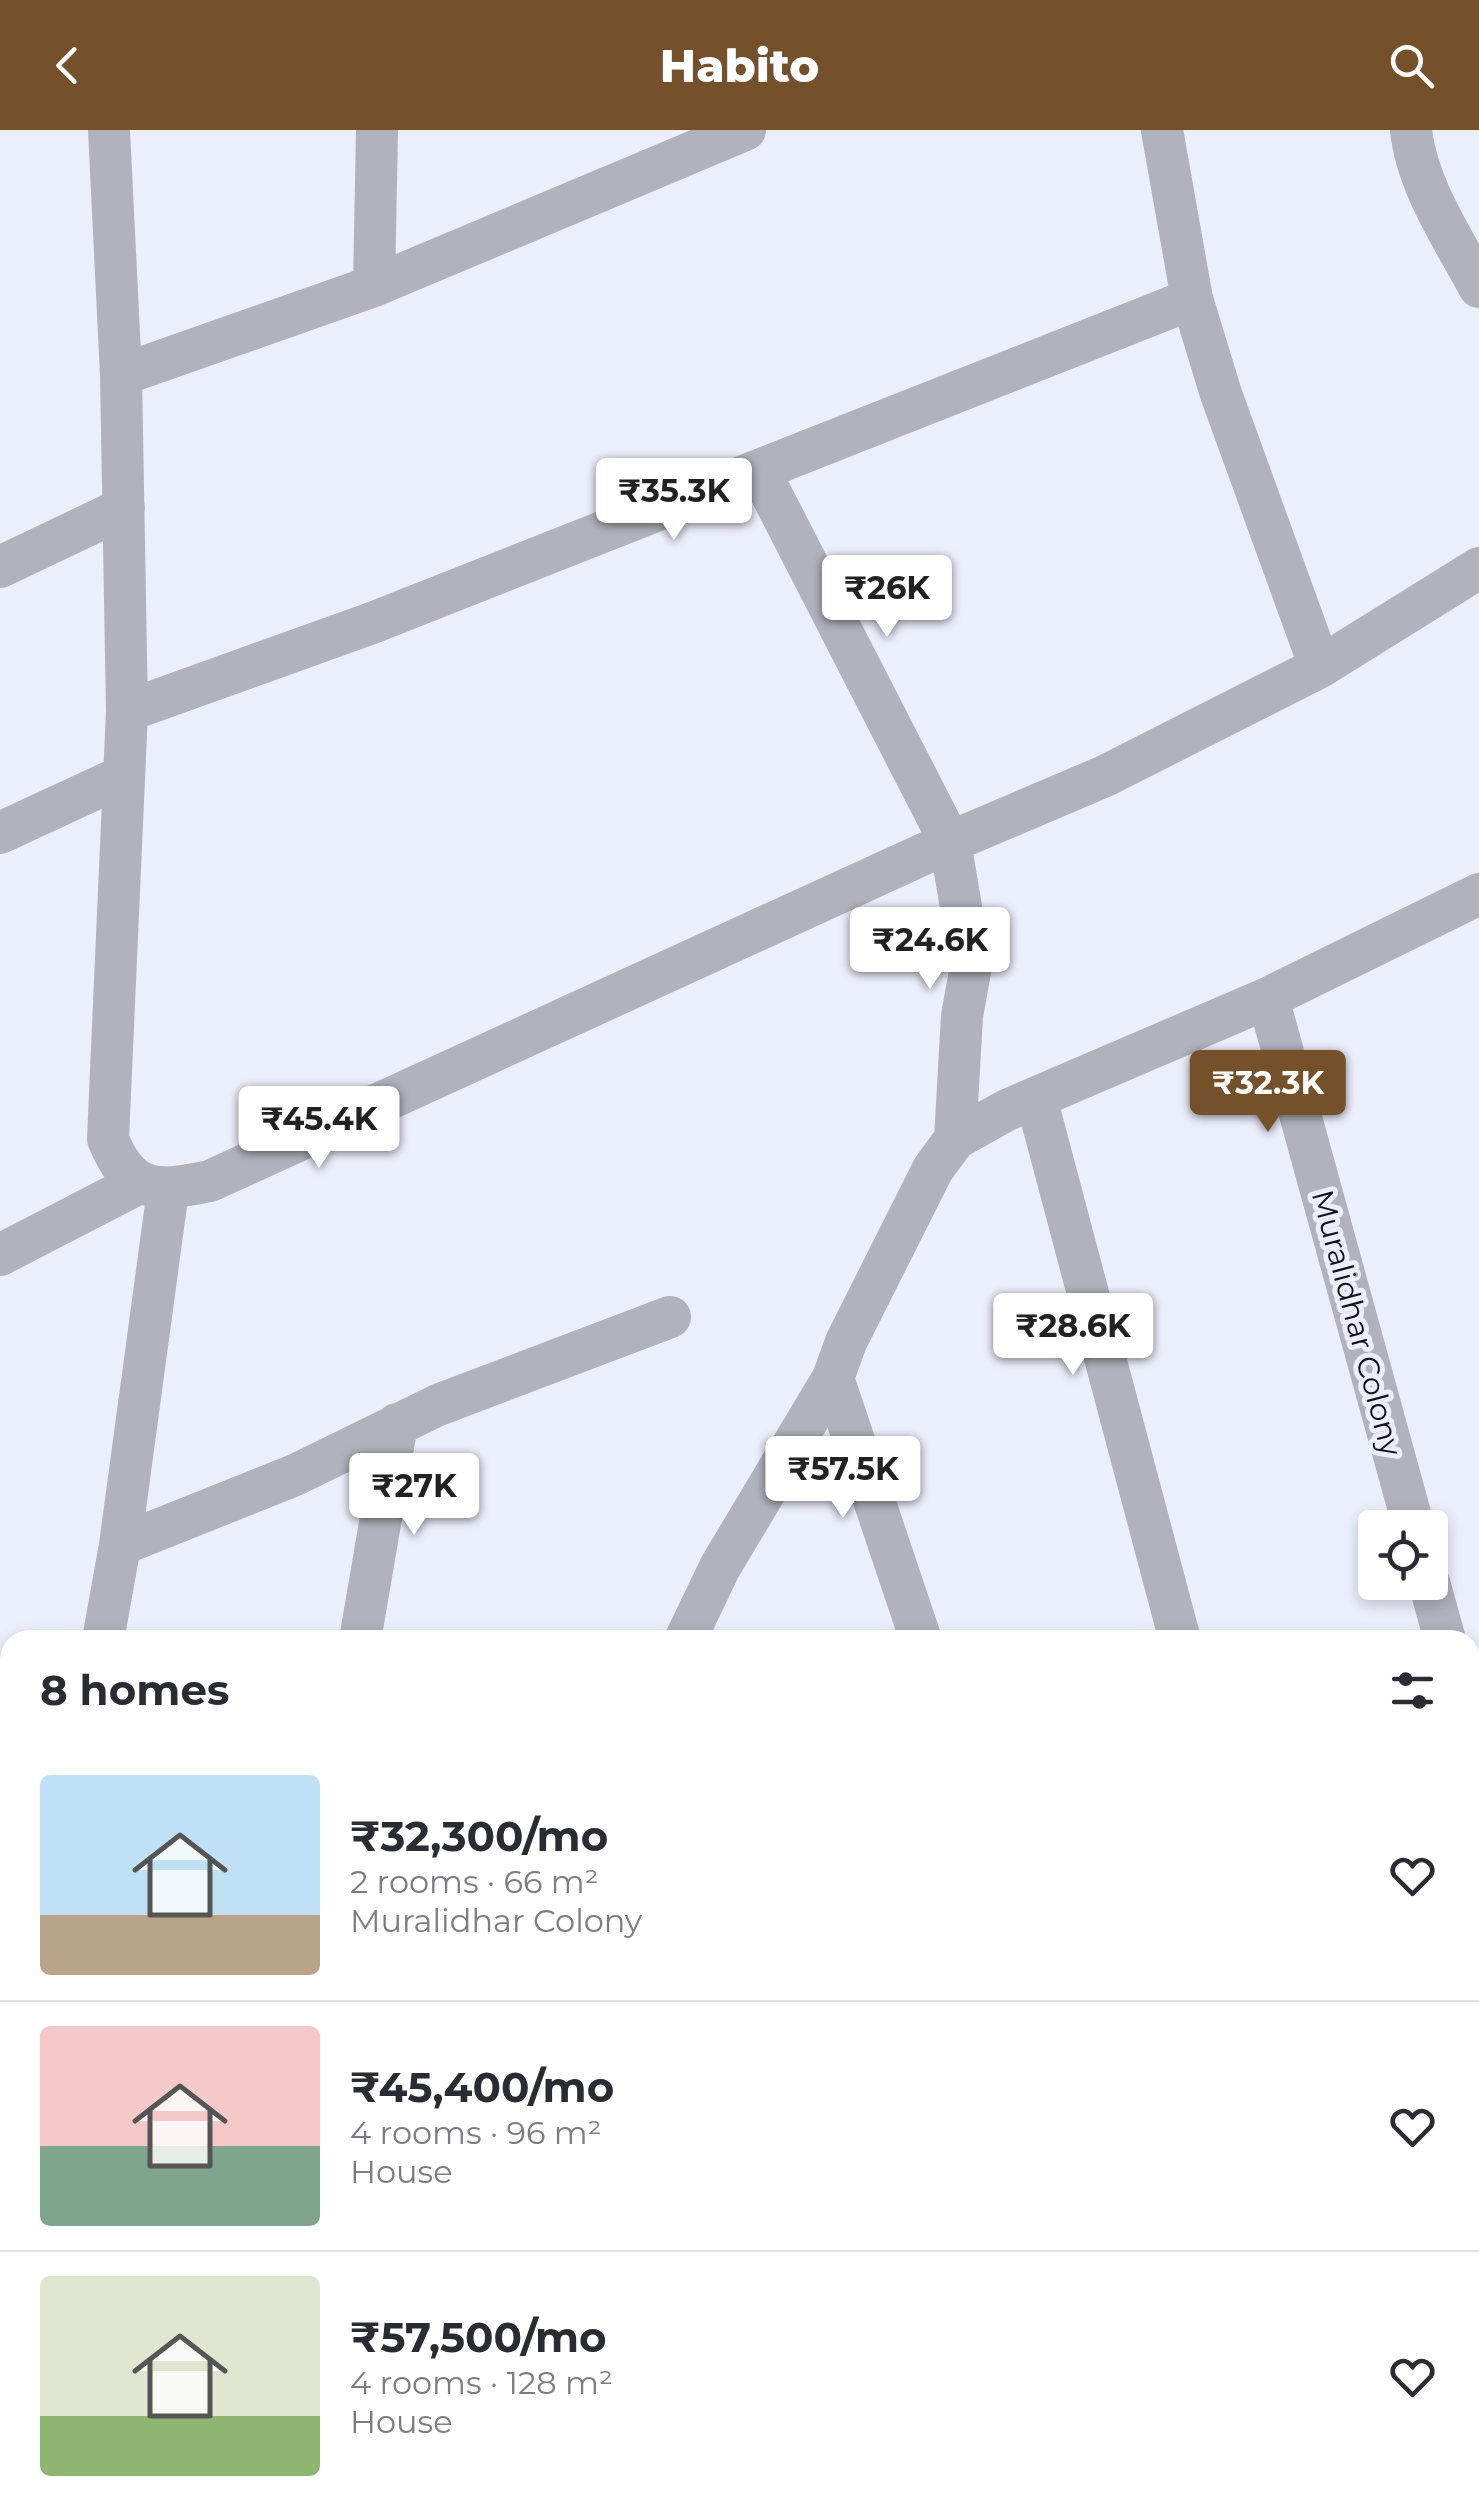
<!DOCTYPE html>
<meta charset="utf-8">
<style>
:root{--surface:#fff;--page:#f2f2f3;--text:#2b2b33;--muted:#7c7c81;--line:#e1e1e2;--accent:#75512b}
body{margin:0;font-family:Montserrat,sans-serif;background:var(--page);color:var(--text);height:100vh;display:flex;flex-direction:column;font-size:38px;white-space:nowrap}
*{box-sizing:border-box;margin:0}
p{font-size:32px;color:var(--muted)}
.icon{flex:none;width:55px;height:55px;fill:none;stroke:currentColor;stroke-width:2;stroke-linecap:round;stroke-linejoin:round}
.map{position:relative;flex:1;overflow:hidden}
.panel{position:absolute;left:0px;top:1500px;width:1480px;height:890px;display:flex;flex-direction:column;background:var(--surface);border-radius:30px 30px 0 0;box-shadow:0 5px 15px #0003}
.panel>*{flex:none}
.fabs{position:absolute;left:1358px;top:1380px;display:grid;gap:20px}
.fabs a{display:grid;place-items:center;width:90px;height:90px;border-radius:10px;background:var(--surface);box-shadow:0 5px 15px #0003;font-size:50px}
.price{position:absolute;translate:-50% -85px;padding:0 22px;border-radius:10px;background:#fff;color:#222;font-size:32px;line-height:65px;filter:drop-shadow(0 2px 5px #0008)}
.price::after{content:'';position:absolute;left:50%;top:60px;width:30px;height:22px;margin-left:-15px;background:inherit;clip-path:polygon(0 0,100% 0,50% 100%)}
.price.selected{background:var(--accent);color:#fff}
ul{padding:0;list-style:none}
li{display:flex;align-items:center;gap:30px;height:250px;padding:0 40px}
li+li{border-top:2px solid var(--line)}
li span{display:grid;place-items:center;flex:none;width:280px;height:200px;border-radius:10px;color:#555}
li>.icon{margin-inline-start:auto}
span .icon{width:120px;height:120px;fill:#fffc;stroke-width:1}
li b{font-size:42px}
h2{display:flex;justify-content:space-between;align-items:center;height:120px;padding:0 40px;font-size:42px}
header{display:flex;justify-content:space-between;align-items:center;height:130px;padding:0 40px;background:var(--accent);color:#fff;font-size:45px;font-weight:800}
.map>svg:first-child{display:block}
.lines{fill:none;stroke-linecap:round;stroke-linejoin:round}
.minor{stroke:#b0b2bc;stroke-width:42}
.labels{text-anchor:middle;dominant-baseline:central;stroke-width:10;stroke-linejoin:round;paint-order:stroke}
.street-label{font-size:30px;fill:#0e0f17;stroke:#ebeefb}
</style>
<header><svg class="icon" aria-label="back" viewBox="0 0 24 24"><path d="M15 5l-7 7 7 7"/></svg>Habito<svg class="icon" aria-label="search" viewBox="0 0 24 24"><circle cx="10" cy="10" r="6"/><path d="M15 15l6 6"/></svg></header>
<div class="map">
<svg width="1479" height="2390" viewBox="0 0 1479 2390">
<rect width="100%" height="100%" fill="#ebeefb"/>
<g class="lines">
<path class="minor" d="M109 0 121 245 127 581 108 1009C130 1064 157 1062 210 1051L950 712 1105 646 1320 537 1479 438
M1162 0 1192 169 1221 264 1320 537
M1411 0C1417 56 1453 108 1479 157
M374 156 377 0
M121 245 374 156 745 0
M759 340 950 712 971 836 962 886 955 1009
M0 437 124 378
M127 581 372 493 1192 169
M0 703 123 646
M1036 968 1180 1510
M0 1125 139 1053
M833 1248 921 1510
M1414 1398 1268 868 1479 764
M120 1415 295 1345 438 1275 670 1187
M1429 1452 1445 1510
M103 1510 120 1415 168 1060
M360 1510 397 1294
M685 1510 720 1437 833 1248 846 1212 933 1039 955 1009 1007 980 1268 868
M1470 1603 1479 1635
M1470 1853 1479 1849
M1470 1982 1479 1979
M0 2070 10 2013
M23 2380 39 2390
M1269 2390 1271 2380
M1471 2390 1479 2327"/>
</g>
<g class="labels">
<g class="street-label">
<text transform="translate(1357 1193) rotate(75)">Muralidhar Colony</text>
</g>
</g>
</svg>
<div class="fabs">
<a><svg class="icon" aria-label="locate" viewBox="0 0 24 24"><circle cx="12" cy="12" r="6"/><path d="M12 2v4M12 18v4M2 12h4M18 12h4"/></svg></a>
</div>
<b class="price" style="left:674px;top:413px">₹35.3K</b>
<b class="price" style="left:887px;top:510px">₹26K</b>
<b class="price" style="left:930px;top:862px">₹24.6K</b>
<b class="price selected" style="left:1268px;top:1005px">₹32.3K</b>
<b class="price" style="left:319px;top:1041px">₹45.4K</b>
<b class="price" style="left:1073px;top:1248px">₹28.6K</b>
<b class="price" style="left:843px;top:1391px">₹57.5K</b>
<b class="price" style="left:414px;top:1408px">₹27K</b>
<section class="panel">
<h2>8 homes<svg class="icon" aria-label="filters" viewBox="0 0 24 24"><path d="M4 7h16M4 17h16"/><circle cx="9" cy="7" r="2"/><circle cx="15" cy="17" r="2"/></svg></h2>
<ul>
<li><span style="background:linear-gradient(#bfe0f5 70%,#b9a48a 0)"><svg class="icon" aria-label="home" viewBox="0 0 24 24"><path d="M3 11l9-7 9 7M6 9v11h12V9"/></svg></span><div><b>₹32,300/mo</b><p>2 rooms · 66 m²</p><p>Muralidhar Colony</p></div><svg class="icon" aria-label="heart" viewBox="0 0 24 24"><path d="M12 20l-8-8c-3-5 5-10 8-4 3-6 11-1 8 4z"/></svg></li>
<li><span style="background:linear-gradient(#f6c9c9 60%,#7fa58c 0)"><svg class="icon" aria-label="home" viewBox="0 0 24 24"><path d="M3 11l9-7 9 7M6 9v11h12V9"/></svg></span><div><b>₹45,400/mo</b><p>4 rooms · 96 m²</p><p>House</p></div><svg class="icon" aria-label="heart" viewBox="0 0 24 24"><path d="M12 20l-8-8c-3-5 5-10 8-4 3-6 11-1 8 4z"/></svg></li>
<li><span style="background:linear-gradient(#dfe7d0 70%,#8fb573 0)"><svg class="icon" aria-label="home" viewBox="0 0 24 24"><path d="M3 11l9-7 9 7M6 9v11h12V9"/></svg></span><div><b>₹57,500/mo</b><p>4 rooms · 128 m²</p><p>House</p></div><svg class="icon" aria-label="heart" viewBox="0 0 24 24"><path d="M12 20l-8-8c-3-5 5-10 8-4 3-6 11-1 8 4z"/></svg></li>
</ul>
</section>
</div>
